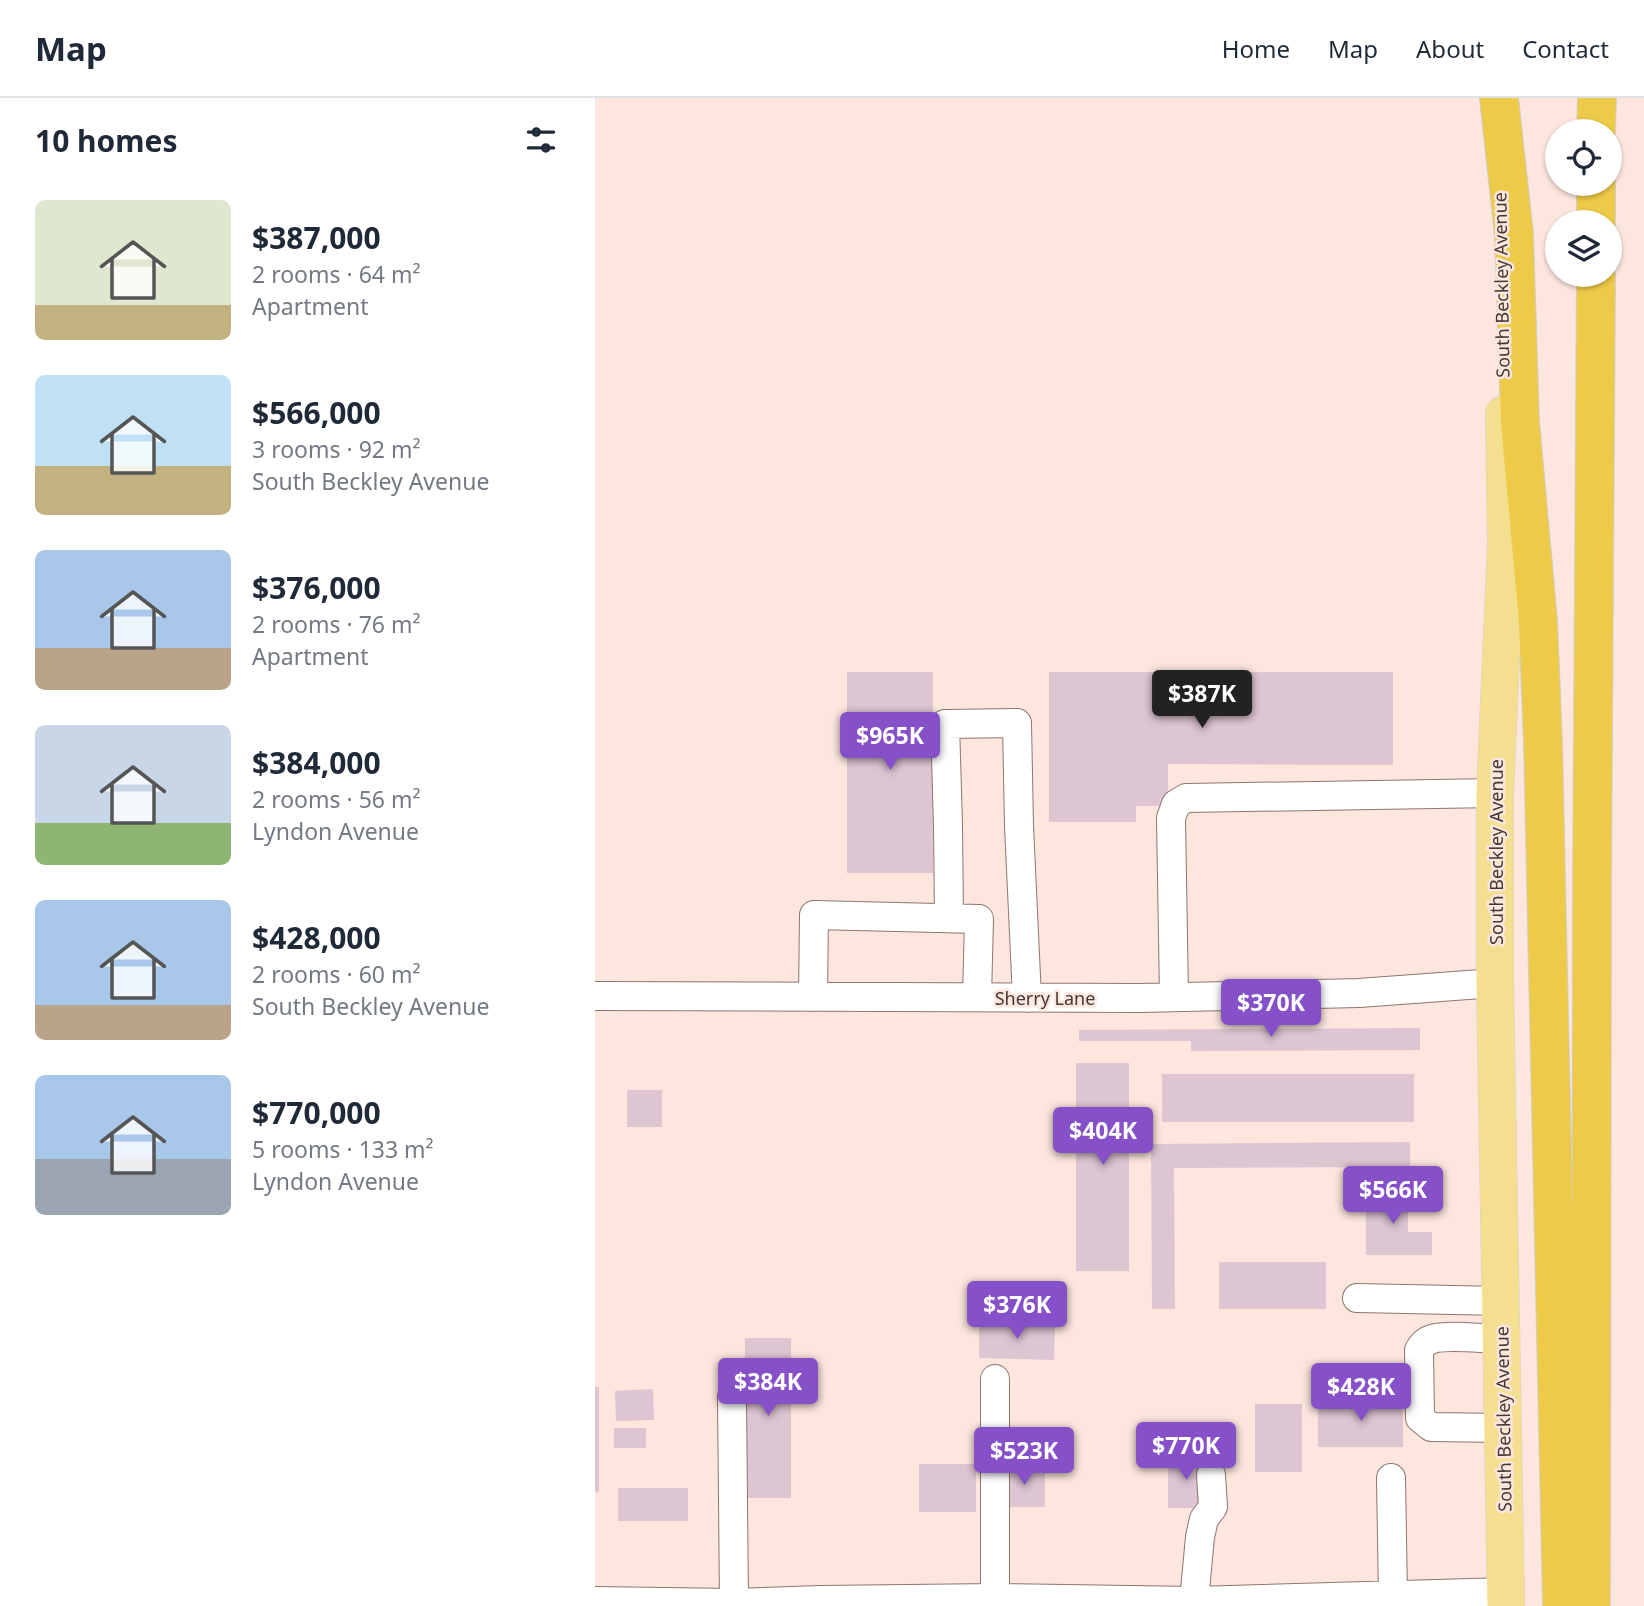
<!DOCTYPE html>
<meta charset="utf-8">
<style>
:root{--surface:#fff;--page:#f6f6f7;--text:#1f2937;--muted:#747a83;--line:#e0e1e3;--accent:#8650c8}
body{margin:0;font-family:"Noto Sans",sans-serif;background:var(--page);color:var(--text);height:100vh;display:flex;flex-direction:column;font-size:26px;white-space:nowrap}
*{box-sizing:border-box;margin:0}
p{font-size:23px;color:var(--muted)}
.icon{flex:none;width:38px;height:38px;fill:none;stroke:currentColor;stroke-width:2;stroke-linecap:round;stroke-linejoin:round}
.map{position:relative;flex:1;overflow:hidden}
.side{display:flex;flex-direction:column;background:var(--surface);width:595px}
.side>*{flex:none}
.buttons{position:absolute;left:950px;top:21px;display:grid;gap:14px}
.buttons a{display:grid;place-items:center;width:77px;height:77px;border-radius:50%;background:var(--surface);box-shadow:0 2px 5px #0004;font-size:35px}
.price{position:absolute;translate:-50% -60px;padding:0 16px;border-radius:7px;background:var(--accent);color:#fff;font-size:23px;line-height:46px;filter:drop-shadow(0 2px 4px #0008)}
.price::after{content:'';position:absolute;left:50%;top:42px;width:21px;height:16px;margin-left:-10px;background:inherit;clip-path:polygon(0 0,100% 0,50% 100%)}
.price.selected{background:#222;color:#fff}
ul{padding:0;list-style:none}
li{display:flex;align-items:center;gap:21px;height:175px;padding:0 35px}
li span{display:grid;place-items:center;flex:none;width:196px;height:140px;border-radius:10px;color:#555}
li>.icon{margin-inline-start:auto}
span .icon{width:84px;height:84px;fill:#fffc;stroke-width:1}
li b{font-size:30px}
h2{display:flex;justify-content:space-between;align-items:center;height:84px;padding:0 35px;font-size:30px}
header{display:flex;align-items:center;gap:42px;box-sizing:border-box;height:98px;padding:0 35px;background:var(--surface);border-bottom:2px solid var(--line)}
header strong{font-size:33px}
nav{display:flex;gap:38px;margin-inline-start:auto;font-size:24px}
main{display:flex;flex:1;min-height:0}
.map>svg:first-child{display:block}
.building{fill:#dec5d2}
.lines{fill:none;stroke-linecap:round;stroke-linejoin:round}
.minor-casing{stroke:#8d766c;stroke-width:30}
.major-casing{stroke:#d2cfce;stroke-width:38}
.highway-casing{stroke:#d2cfce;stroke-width:40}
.minor{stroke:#fff;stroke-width:28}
.major{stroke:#f4df91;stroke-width:37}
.highway{stroke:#edca47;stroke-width:38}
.labels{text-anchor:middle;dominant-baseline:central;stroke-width:5;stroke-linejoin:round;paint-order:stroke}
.street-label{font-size:18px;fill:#433834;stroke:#fce6de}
</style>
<header>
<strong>Map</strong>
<nav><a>Home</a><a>Map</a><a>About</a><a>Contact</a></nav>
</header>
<main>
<section class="side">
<h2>10 homes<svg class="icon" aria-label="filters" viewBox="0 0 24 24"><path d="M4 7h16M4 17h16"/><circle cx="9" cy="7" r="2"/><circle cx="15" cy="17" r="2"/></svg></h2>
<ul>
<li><span style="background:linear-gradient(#dfe7d0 75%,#c2b280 0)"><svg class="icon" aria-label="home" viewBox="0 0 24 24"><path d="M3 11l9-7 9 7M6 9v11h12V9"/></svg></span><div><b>$387,000</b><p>2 rooms · 64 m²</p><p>Apartment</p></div></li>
<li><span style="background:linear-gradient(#bfe0f5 65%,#c2b280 0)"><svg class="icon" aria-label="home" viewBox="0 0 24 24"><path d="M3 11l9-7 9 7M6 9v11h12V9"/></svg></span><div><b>$566,000</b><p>3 rooms · 92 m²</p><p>South Beckley Avenue</p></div></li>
<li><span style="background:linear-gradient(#a9c7e8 70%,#b9a48a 0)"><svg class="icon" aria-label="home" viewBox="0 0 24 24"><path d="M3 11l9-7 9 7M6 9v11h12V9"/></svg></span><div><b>$376,000</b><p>2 rooms · 76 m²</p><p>Apartment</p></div></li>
<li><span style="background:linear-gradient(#c9d6e8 70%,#8fb573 0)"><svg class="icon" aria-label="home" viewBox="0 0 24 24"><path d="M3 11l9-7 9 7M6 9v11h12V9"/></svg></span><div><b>$384,000</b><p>2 rooms · 56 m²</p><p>Lyndon Avenue</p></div></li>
<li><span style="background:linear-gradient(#a9c7e8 75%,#b9a48a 0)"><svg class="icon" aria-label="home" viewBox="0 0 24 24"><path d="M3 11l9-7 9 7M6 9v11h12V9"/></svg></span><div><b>$428,000</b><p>2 rooms · 60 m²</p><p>South Beckley Avenue</p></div></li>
<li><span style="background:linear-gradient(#a9c7e8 60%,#9aa5b1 0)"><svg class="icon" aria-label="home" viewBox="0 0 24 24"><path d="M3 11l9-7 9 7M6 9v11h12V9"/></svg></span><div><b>$770,000</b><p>5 rooms · 133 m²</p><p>Lyndon Avenue</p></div></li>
</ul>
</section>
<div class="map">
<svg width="1049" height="1508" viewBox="0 0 1049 1508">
<rect width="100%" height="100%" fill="#fce6de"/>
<path class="building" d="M252 574H338V775H252Z
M454 574H798V667L573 666V708H541V724H454Z
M825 930V952L596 953V943H484V932Z
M481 965H534V1173H481Z
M567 976H819V1024H567Z
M32 992H67V1029H32Z
M815 1044V1069L579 1070 580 1211H557L556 1046Z
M771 1092H813V1134H837V1157H771Z
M624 1164H731V1211H624Z
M384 1224 460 1226 459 1262 384 1260Z
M150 1240H196V1400H150Z
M0 1289H4V1394H0Z
M58 1291 59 1322 21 1323 20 1293Z
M723 1302H808V1349H723Z
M660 1306H707V1374H660Z
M19 1330H51V1350H19Z
M573 1357H609V1410H573Z
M324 1366H381V1414H324Z
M409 1368 450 1369V1409H408Z
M23 1390H93V1423H23Z"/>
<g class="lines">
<g class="minor-casing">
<path id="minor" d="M354 820 353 727 350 626 422 625 424 728 432 900
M0 898 545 900 764 895 900 885
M218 899 219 817 384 821 382 899
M579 899 576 720 581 706 591 700 900 695
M762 1200 906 1203
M906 1241C888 1241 854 1236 837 1241 830 1243 827 1247 824 1252L825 1320 836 1329 908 1330
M137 1299 139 1505
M796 1380 798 1498
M400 1500V1281
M0 1503 139 1505 225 1502 400 1500 599 1503 911 1494
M599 1503 605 1439 609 1421 618 1409 616 1377"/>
</g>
<g class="major-casing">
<path id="major" d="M909 316 911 446 900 695V885L911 1508"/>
</g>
<g class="highway-casing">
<path id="highway" d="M904 0 919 137 925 324 943 523 948 645 967 1508
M1001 33 1002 0
M1001 124V86
M996 1508 997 784 1001 177"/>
</g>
<use href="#minor" class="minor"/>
<use href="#major" class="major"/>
<use href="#highway" class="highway"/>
</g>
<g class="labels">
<g class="street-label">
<text transform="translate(906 187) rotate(-91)">South Beckley Avenue</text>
<text transform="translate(901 754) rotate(-90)">South Beckley Avenue</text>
<text x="450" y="900">Sherry Lane</text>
<text transform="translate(908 1321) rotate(-91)">South Beckley Avenue</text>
</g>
</g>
</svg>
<div class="buttons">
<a><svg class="icon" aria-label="locate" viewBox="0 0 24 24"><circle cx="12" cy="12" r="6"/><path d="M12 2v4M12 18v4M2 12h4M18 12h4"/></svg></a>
<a><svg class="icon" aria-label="layers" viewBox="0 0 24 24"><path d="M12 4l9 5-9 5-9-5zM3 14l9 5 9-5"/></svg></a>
</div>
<b class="price selected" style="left:607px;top:632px">$387K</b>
<b class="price" style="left:295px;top:674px">$965K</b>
<b class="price" style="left:676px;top:941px">$370K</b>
<b class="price" style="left:508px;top:1069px">$404K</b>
<b class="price" style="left:798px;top:1128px">$566K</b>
<b class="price" style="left:422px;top:1243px">$376K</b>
<b class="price" style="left:173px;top:1320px">$384K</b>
<b class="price" style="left:766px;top:1325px">$428K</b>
<b class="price" style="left:591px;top:1384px">$770K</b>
<b class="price" style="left:429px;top:1389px">$523K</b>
</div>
</main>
